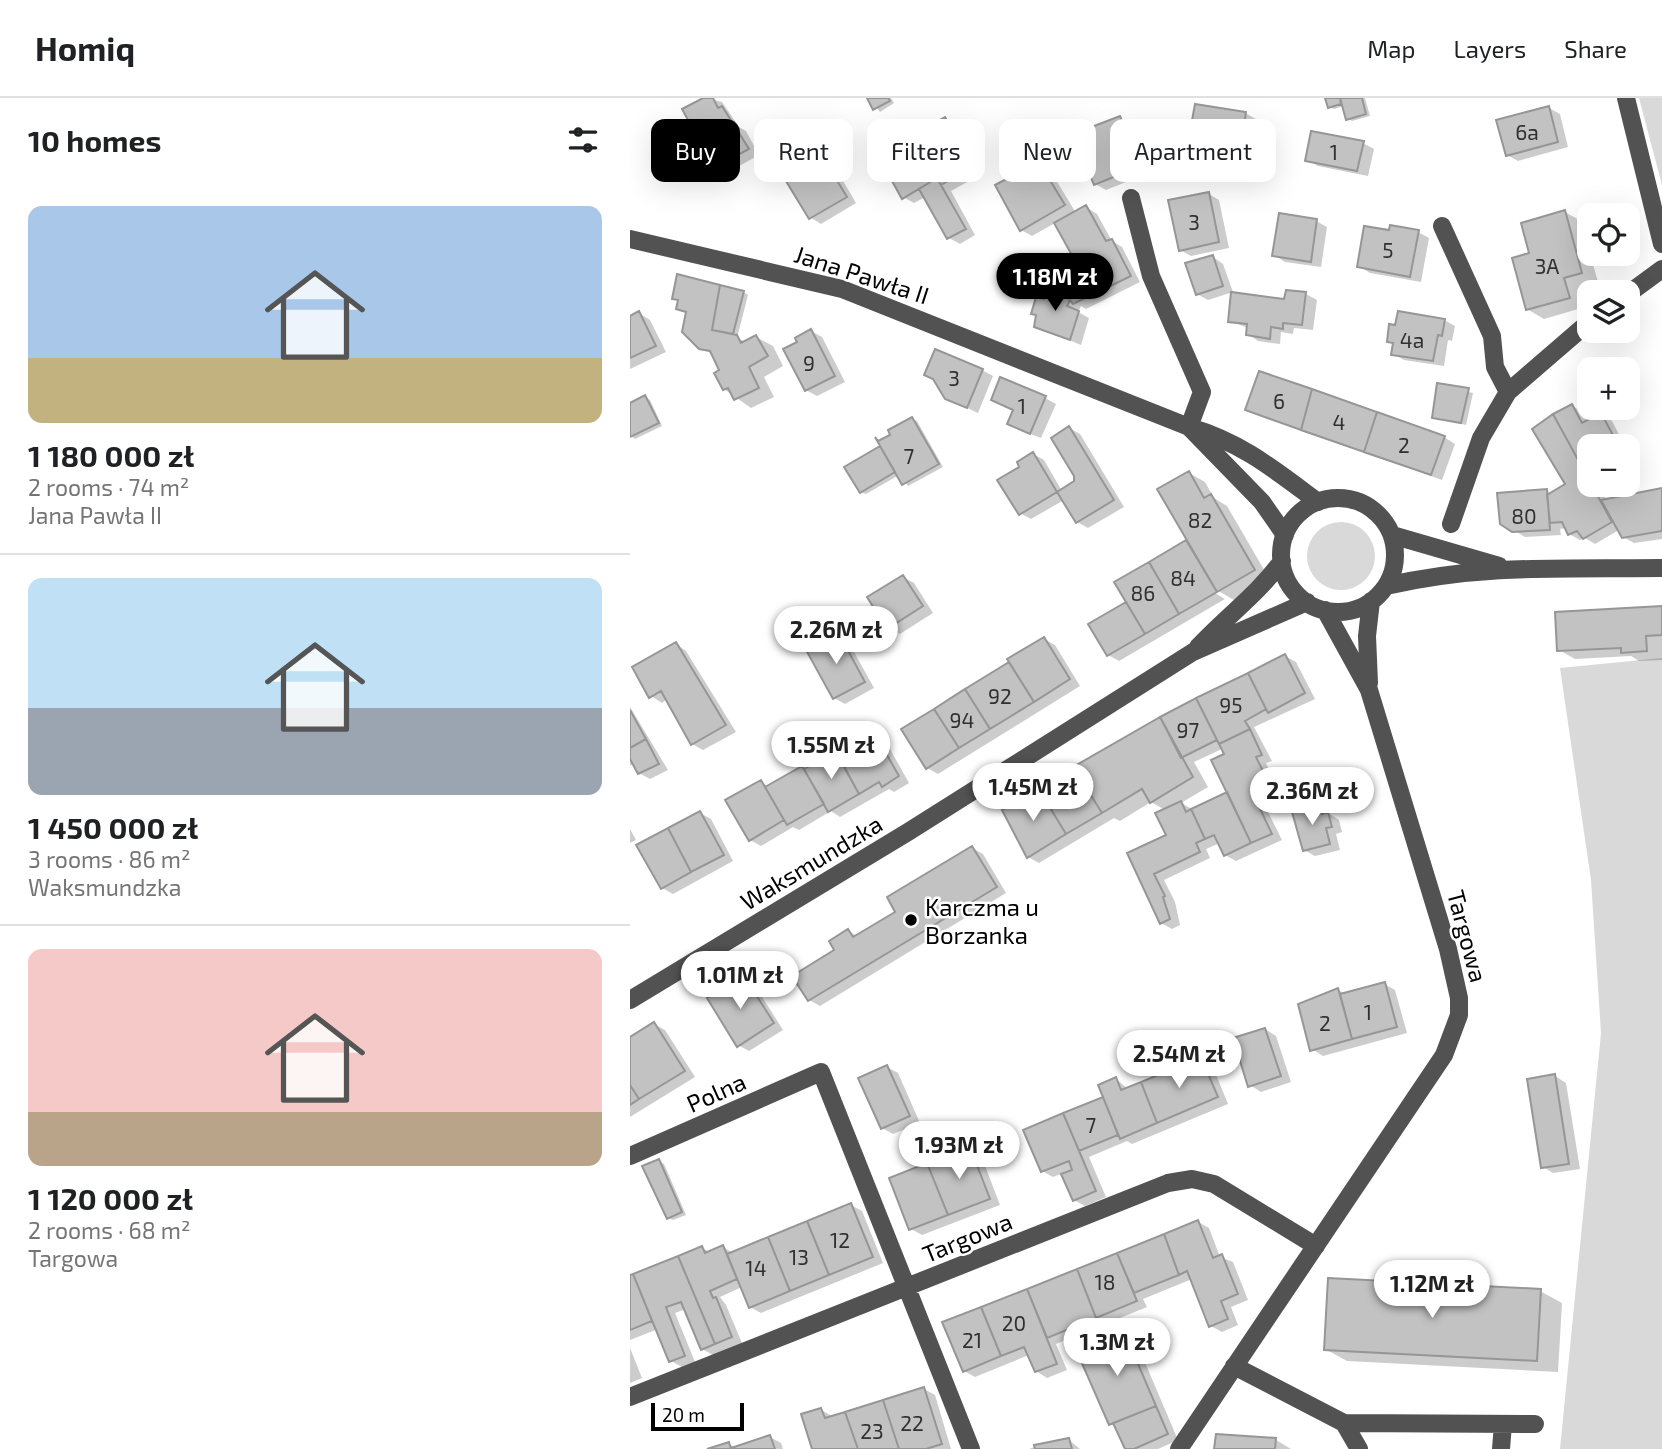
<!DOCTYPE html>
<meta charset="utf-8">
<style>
:root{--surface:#fff;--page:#f6f6f6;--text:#202124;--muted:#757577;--line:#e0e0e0;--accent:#000}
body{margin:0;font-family:"Exo 2",sans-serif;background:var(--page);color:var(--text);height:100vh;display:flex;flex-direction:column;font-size:26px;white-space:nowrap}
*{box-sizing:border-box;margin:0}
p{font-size:23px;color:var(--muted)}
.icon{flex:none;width:38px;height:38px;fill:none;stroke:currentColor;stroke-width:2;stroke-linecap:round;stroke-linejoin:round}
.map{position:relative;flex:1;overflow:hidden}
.details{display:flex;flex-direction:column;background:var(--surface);width:630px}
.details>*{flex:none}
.top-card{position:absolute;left:21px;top:21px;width:665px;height:63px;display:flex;gap:14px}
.controls{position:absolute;left:947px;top:105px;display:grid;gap:14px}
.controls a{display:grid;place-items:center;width:63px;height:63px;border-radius:14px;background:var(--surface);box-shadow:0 7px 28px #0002;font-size:35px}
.scale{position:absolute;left:21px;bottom:18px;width:93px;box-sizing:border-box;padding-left:7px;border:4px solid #000;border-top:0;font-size:19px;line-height:24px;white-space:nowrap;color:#000;-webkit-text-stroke:5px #fff;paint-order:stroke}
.price{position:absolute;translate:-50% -60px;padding:0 16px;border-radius:24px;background:#fff;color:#222;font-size:23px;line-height:46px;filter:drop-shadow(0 2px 4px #0008)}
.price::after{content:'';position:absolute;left:50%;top:42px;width:21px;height:16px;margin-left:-10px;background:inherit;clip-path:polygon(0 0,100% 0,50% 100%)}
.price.current{background:var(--accent);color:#fff}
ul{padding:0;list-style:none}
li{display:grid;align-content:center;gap:14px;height:371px;padding:0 28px}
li+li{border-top:2px solid var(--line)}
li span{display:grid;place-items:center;height:217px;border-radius:14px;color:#555}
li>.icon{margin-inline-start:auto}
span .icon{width:126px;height:126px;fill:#fffc;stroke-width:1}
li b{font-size:30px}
h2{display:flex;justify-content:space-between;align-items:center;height:84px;padding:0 28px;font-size:30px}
.pill{padding:0 24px;border-radius:14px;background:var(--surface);box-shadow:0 7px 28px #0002;font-size:24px;line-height:63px}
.pill.current{background:var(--accent);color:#fff}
header{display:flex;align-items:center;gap:42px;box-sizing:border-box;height:98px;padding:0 35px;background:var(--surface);border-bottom:2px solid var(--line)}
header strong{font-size:33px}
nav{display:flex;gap:38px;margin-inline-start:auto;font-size:24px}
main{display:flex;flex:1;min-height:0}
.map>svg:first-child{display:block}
.green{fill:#d9d9d9}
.shadow{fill:#0003;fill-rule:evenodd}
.building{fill:#c2c2c2;stroke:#969696;stroke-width:2}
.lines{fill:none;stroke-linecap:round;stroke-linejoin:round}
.minor{stroke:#525252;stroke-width:18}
.poi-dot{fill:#000;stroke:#fff;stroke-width:2.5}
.labels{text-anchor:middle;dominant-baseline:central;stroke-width:5;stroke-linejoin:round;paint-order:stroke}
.number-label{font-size:21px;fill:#303030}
.street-label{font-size:24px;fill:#000;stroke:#fff}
.poi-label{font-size:24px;fill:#000;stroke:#fff;text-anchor:start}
</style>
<header>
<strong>Homiq</strong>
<nav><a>Map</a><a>Layers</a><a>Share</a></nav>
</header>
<main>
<section class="details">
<h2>10 homes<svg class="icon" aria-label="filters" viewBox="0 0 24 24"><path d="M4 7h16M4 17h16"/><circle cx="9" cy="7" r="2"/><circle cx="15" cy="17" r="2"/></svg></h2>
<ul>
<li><span style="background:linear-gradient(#a9c7e8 70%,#c2b280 0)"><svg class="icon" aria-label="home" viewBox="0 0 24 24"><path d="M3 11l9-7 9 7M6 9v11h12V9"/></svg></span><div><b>1 180 000 zł</b><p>2 rooms · 74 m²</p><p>Jana Pawła II</p></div></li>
<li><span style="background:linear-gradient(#bfe0f5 60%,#9aa5b1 0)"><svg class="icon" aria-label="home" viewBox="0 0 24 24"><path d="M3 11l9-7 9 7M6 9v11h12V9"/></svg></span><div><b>1 450 000 zł</b><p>3 rooms · 86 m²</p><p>Waksmundzka</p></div></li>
<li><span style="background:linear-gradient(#f6c9c9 75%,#b9a48a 0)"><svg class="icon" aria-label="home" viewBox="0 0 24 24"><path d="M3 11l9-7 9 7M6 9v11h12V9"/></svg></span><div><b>1 120 000 zł</b><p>2 rooms · 68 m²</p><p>Targowa</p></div></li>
</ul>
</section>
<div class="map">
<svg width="1032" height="1351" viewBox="0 0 1032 1351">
<rect width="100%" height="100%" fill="#fff"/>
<path class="green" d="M1009 0H1032V87Z
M677 458a34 34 0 1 1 68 0a34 34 0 1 1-68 0Z
M1032 560V1351H930L971 935 961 782 930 570Z"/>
<path class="shadow" d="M77 0 92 4 109 29 116 33 129 57 104 71 107 75 98 79 87 73Z
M239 0H261L264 5 250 14Z
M697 0H735L740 18 722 23 717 20 714 8 704 11 699 9Z
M919 10 930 16 938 49 888 63 877 57Z
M615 15 626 21 620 61 585 56 575 50 577 33 563 27Z
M490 20 501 26 521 74 476 92 465 86Z
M315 21 326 27 340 52 334 55 350 77 321 93 345 137 330 146 319 140 295 99 284 105 273 99 250 57Z
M733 45 744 51 738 78 688 68 677 62Z
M194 63 205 69 226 105 191 126 180 119Z
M409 66 420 72 446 115 456 109 467 116 482 143 492 149 510 184 456 211 451 208 448 214 459 220 451 247 406 228 420 188 434 193 446 162 425 125 402 138 391 132Z
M579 96 589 102 599 150 561 158 550 152Z
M935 114 951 123 968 184 950 189 955 209 914 221 897 211 901 156Z
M998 120 1005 151 998 152Z
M686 123 697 129 691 169 655 164 644 157Z
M788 134 799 140 791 184 740 175 729 168Z
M583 159 593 166 603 194 578 202 567 196Z
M113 194 118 197 107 240 116 244 126 239 143 248 153 268 134 279 144 299 121 310 94 291 91 273 84 257 70 249 58 216 48 211 49 203 44 200Z
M603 194 655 203 676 196 687 202 683 232 664 230 663 236 651 234 650 246 628 243 618 236V230L600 223Z
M9 215 20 222 36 254 0 271V219Z
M814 222 825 228 822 243 818 242 814 268 774 262 763 256 764 246 759 243Z
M181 233 192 239 215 284 187 298 176 292 169 245Z
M352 272 363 278 348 315 316 300Z
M809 287 843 295 836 327 803 319Z
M15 299 20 302 32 328 5 341 0 337V307Z
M415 300 426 306 411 340 390 332 385 313 363 301Z
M942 308 953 314 958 324 971 317 982 323 995 348H959V387H976L970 390 977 403 1032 392V441L1004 445 993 439 989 432 965 446 955 440 950 442 939 436 936 430 930 431 931 437 895 439 872 425 916 393 922 396 937 387Z
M617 311 814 339 825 346 812 382Z
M282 321 287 323 313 369 278 388 269 377 236 396 231 394 217 370 252 349Z
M439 330 450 336 494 409 458 430 447 424 434 402 401 421 390 415 391 370 403 356 414 362 432 393 446 384Z
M998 352 1007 370 998 376Z
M559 375 575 384 584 400 597 408 640 482 604 502 580 488 578 491 595 501 489 563 478 557 498 504 556 444 561 447Z
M273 479 284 485 303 515 270 536 259 530 240 500Z
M1032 510V562L1009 563 1001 558 945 561 929 552Z
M208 536 218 543 244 590 215 606 204 600Z
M414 541 425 547 450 588 308 676 297 670 273 631Z
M46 546 56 553 106 634 73 652 62 646 37 601 32 605 21 598Z
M655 558 666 564 685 601 624 629 642 663 636 665 651 698 634 706 652 742 606 763 595 757 590 745 576 751 580 760 534 782 545 804 550 827 542 831 531 825 499 756 539 738 535 712 521 704 490 723 484 720 409 765 398 759ZM592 651 596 657 599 695 562 711 551 705 578 689 564 664Z
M0 609 38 672 20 681 9 675 4 665 0 668Z
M245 638 256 644 279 685 264 694 259 691 210 719 201 713 169 732 163 729 131 748 120 742 131 684 139 689 205 655 210 658Z
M689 709 709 722 712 734 706 736 710 752 685 758 674 752Z
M70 715 81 721 103 763 43 796 32 790Z
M0 731 6 742 0 745Z
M342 750 353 756 376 795 190 908 179 902 218 833 227 838 268 814Z
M114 880 124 886 153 932 119 953 108 947Z
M754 886 765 892 777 935 693 958 682 951 688 898 708 892 716 896Z
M24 926 35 932 65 979 0 1019V941Z
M635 931 646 938 661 984 631 994 620 987Z
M571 961 582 967 598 1006 502 1046 497 1043 459 1059 476 1099 455 1108 444 1102 433 1075 423 1079 412 1073 475 1000 486 981 498 991Z
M257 969 268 975 290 1025 263 1036 252 1030Z
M925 978 936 985 950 1071 923 1075 913 1069Z
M340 1050 351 1057 370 1107 292 1137 281 1131Z
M29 1063 34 1066 56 1117 43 1122 38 1120Z
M221 1107 232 1113 253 1165 131 1215 120 1209 112 1189 90 1199 96 1207 112 1245 83 1257 72 1251 56 1211 45 1215 65 1264 52 1269 41 1263 28 1231 0 1242V1180L72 1150 80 1154 93 1149 103 1155Z
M568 1124 579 1130 590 1159 603 1164 618 1202 601 1209 608 1227 592 1234 581 1228 562 1181 513 1201 517 1209 426 1246 437 1272 417 1280 406 1273 399 1257 345 1279 334 1273 315 1225Z
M910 1193 932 1205 928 1274 717 1263 695 1251Z
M494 1235 505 1241 548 1342 528 1351H497L487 1330 481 1326Z
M0 1250 12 1280 0 1285Z
M294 1291 305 1297 321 1351H184L191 1312 202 1318Z
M140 1339 151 1345 153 1351H83L99 1346 106 1350Z
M439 1342 450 1351H399L421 1343 427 1346Z
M646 1342 661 1351H586Z"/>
<path class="building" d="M73 0H83L88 10 92 8 119 51 95 64 97 68 86 74 52 11Z
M237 0H258L260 3 243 12Z
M695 0H710L711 6 698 10Z
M710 0H732L736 16 716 22Z
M565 6 616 14 610 56 573 51 575 30 561 28Z
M919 8 928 44 876 58 866 22Z
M490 18 511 68 464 87 443 36Z
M315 19 330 46 325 49 341 70 311 87 283 37Z
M681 33 734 43 727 73 675 63Z
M282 36 307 80 272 101 247 56Z
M194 61 217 99 179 121 156 83Z
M409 64 435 107 390 133 365 87Z
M307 80 336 131 317 141 289 91Z
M579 94 589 144 549 153 538 102Z
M456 107 476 143 482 141 501 178 443 206 419 174 444 161 424 125Z
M935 112 952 175 934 180 940 200 896 212 882 160 899 155 891 125Z
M649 115 687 121 681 164 642 158Z
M760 127 789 132 780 179 727 169 734 128 759 132Z
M583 157 593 188 566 197 555 165Z
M47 176 90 187 82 232 107 237 111 245 126 237 138 258 119 269 129 290 104 302 98 290 93 292 84 275 89 272 80 253 69 251 52 234 56 214 46 211 48 202 42 201Z
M419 186 430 189 440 202 437 208 449 213 440 242 404 229 406 217 401 216 406 199 414 201Z
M90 187 114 193 103 236 82 232Z
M656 192 676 194 672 227 653 225V231L641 229 640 241 616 237 617 226 598 224 601 194 654 201Z
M9 213 26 248 0 260V218Z
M768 213 815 221 812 238 808 237 803 263 761 257 763 245 757 244 759 226 765 227Z
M181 231 205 278 175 293 153 251 167 244 165 240Z
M305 251 353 271 337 310 315 301 303 281 294 277Z
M629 273 682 291 671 332 615 312Z
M370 279 416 298 400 336 377 326 383 312 361 302Z
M807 285 839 290 831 325 802 320Z
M682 291 747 314 734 354 671 332Z
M15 297 29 325 0 339V305Z
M942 306 952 325 971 315 989 348H959V382L923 316Z
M747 314 815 338 801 377 734 354Z
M923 316 982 424 953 441 947 433 938 437 932 424 920 425 917 397 935 386 902 331Z
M282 319 309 366 272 387 245 339 248 343 260 337 258 332Z
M439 328 484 402 446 425 427 394 444 383V378L421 340Z
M250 348 265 374 230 395 214 369Z
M403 354 427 394 389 417 367 382 389 369 387 364Z
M559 373 574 400 581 396 625 472 587 494 527 391Z
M1032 390V433L992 440 971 402Z
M917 391 920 432 882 434 870 426 867 395Z
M556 442 587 494 549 516 519 464Z
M519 464 549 516 515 536 484 484Z
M273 477 293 508 257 531 237 499Z
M496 504 515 536 477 558 458 526Z
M1032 508V537L1016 538 1017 553 991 555V550L927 553 925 514Z
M208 534 235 584 203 601 176 552Z
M414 539 440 581 404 604 377 561Z
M46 544 96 627 61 647 31 593 19 600 2 569Z
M655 556 675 595 638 615 618 575Z
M379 564 404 604 360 631 335 591Z
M618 575 636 611 615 623 620 631 589 646 566 600Z
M335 591 360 631 329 650 304 611Z
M566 600 587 642 551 660 530 619Z
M304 611 329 650 296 671 271 631Z
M0 612 16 641 0 650Z
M530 619 563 679 520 705 512 691 472 715 443 669Z
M620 631 632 657 626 659 642 691 625 700 642 736 621 745 581 662 594 656 589 646Z
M245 636 269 678 252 689 249 684 229 696 208 657Z
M16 641 29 666 8 676 0 661V650Z
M205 653 229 696 198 714 174 671Z
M172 668 194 706 157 727 135 689Z
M443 669 472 715 436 736 408 690Z
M131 682 154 722 119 743 95 702Z
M408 690 436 736 397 760 372 712Z
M597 694 621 745 594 758 584 737 575 741 561 711Z
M551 703 556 714 561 711 575 741 566 745 570 754 524 776 535 798 533 799 540 821 530 826 497 755 536 737 525 715Z
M689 707 692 716 698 714 702 729 696 730 700 746 673 753 662 714Z
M70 713 94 757 61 774 38 730Z
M38 730 61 774 31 791 6 747Z
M342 748 367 789 178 903 162 878 204 852 199 843 218 831 223 839 265 814 257 799Z
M114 878 144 925 107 949 77 900Z
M755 884 767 929 722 941 710 896Z
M708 890 722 941 680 953 668 906Z
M24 924 55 973 9 1001 0 987V939Z
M635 930 651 978 618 989 603 940Z
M571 959 588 999 527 1025 511 984Z
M257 967 280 1018 251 1031 228 980Z
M925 976 939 1066 911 1070 897 981Z
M486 979 491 992 511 984 527 1025 490 1041 468 987Z
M0 987 9 1001 0 1007Z
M473 999 488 1037 449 1053 433 1015Z
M433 1015 466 1093 443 1103 431 1076 442 1072 439 1063 411 1074 393 1032Z
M340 1049 360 1101 318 1117 297 1065Z
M29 1061 52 1114 37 1121 12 1068Z
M297 1065 318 1117 279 1132 259 1080Z
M221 1105 243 1159 199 1177 177 1123Z
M568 1122 583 1160 592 1156 608 1196 591 1203 598 1221 579 1229 557 1173 549 1177 534 1136Z
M177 1123 199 1177 160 1193 138 1139Z
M534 1136 549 1177 504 1195 487 1155Z
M138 1139 160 1193 119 1210 97 1156Z
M93 1147 107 1181 80 1193 83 1200 86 1199 102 1239 85 1246 48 1158 72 1148 75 1155Z
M487 1155 507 1203 466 1220 447 1171Z
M48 1158 85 1246 71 1252 51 1204 36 1209 55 1258 39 1264 3 1176Z
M447 1171 466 1220 417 1240 397 1191Z
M3 1176 22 1223 0 1232V1177Z
M698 1180 911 1191 907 1263 694 1252Z
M397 1191 427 1266 405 1274 394 1249 371 1258 351 1209Z
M351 1209 371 1258 333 1274 312 1224Z
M494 1233 526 1308 479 1327 447 1254Z
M294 1289 312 1346 296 1351H269L253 1302Z
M253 1302 269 1351H228L215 1314Z
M526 1308 538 1336 504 1351H495L483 1325Z
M191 1310 195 1320 215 1314 228 1351H182L171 1316Z
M586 1336 646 1340 645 1351H584Z
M140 1337 145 1351H101V1350Z
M439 1340 442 1351H405L404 1347Z
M99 1344 101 1351H77Z"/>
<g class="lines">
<path class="minor" d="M996 0 1032 146
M501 100 521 178 572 294 559 329
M812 128 862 238 865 269 878 294
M0 141 212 191 559 329C611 344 645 372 688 404
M998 196 1032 171
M559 329 632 404 655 437
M651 457a57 57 0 1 1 114 0a57 57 0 1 1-114 0Z
M821 426 851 340 878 294 959 224
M762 437 869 468
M756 488C852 466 935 471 1032 470
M568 549C596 519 628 496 652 463
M739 585 737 538 741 503
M0 902 278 734 563 554 677 504
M0 1058 191 974 341 1351
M604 1268 714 1325 905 1326
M0 1299 538 1085 562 1081 584 1086 686 1148
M714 1325 729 1351
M549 1351 814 957 829 917V900L818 851 739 592 695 512
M871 1351 873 1326"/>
</g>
<circle class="poi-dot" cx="281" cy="822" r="7"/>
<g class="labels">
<g class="number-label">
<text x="897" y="33">6a</text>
<text x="704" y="53">1</text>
<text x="564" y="123">3</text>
<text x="758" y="151">5</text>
<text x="917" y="167">3A</text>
<text x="782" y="241">4a</text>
<text x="179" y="264">9</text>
<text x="324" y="279">3</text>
<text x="649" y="302">6</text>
<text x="392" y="307">1</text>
<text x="709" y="323">4</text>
<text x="774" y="346">2</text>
<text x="279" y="357">7</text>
<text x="894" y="417">80</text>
<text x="570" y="421">82</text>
<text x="553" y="479">84</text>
<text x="513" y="494">86</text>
<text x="370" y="597">92</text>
<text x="601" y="606">95</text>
<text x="332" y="621">94</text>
<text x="558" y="631">97</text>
<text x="738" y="913">1</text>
<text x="695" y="924">2</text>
<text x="461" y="1026">7</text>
<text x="210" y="1141">12</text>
<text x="169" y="1158">13</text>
<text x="126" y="1169">14</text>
<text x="475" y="1183">18</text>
<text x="384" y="1224">20</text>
<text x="342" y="1241">21</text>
<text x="282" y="1324">22</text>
<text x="242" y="1332">23</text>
</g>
<g class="street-label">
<text transform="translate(232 176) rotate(18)">Jana Pawła II</text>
<text transform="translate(181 764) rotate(-31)">Waksmundzka</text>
<text transform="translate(838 838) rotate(75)">Targowa</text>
<text transform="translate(86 994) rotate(-24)">Polna</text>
<text transform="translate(337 1139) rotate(-22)">Targowa</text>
</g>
<g class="poi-label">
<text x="295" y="808">Karczma u<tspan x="295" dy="28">Borzanka</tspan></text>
</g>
</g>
</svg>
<div class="controls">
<a><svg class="icon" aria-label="locate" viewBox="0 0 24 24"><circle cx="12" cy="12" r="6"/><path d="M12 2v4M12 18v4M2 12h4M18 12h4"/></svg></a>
<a><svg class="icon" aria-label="layers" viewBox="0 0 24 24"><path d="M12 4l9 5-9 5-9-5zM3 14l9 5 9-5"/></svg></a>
<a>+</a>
<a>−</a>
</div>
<div class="scale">20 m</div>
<b class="price current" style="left:425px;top:215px">1.18M zł</b>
<b class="price" style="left:206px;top:568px">2.26M zł</b>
<b class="price" style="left:201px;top:683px">1.55M zł</b>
<b class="price" style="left:403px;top:725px">1.45M zł</b>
<b class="price" style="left:682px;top:729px">2.36M zł</b>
<b class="price" style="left:110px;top:913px">1.01M zł</b>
<b class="price" style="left:549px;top:992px">2.54M zł</b>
<b class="price" style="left:329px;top:1083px">1.93M zł</b>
<b class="price" style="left:802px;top:1222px">1.12M zł</b>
<b class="price" style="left:487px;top:1280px">1.3M zł</b>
<div class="top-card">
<a class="pill current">Buy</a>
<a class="pill">Rent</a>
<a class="pill">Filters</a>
<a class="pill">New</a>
<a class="pill">Apartment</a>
</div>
</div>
</main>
